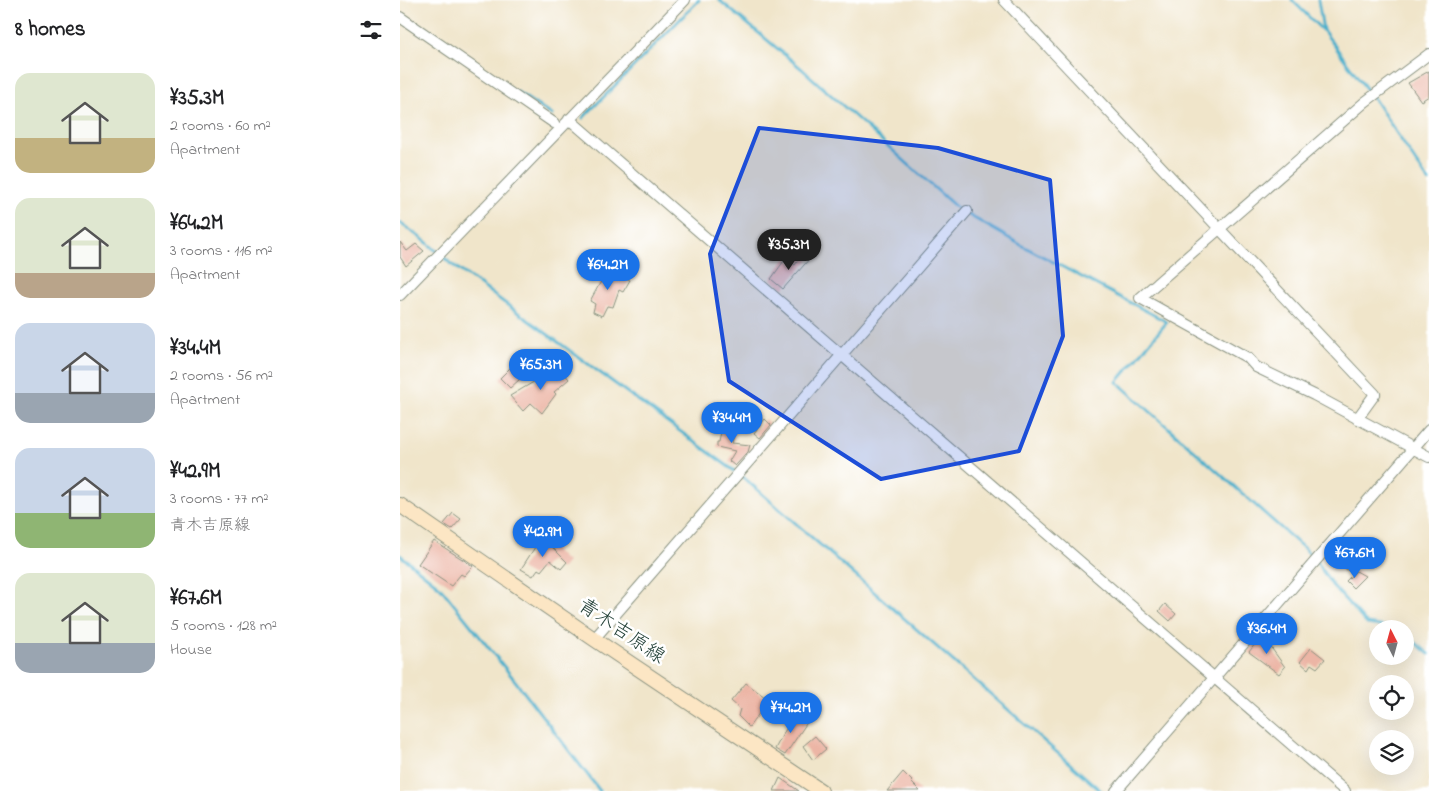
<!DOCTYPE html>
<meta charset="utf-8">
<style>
:root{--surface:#fff;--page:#f6f6f6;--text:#202124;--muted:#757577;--accent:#1a73e8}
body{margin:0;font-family:"Indie Flower","Klee One",sans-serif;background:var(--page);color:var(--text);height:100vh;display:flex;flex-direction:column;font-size:19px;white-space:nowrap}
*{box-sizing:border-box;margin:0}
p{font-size:16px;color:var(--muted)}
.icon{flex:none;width:28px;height:28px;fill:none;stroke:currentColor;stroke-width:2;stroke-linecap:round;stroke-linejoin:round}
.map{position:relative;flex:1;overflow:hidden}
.details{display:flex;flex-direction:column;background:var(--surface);width:400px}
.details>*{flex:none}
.needle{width:32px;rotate:354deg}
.tools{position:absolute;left:969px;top:620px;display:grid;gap:10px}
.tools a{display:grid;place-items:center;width:45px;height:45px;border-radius:50%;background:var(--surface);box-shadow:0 5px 20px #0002;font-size:25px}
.price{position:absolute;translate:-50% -42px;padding:0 11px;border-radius:18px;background:var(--accent);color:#fff;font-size:16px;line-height:32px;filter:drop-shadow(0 1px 2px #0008)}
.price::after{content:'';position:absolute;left:50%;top:30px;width:15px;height:11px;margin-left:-8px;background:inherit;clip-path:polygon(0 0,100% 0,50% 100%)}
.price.selected{background:#222;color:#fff}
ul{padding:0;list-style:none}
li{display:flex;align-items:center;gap:15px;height:125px;padding:0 15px}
li span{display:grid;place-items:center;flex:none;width:140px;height:100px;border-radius:15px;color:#555}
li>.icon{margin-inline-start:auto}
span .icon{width:60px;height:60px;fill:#fffc;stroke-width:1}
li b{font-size:21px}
h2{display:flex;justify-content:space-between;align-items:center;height:60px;padding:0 15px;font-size:21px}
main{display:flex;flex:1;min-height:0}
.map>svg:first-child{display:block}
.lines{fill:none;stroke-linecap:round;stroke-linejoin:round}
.stream{stroke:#4db0cc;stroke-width:3}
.building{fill:#ecb5a5}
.street-casing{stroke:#88917f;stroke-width:12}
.secondary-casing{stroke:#88917f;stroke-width:16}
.street{stroke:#fff;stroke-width:10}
.secondary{stroke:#fce6c4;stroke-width:14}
.marked{fill:#1d4ed8;fill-opacity:0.2;stroke:#1d4ed8;stroke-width:4;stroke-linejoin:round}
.labels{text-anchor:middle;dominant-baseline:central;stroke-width:5;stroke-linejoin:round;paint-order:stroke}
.street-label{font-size:20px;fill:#1f3d34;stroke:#fff}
</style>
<main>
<section class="details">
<h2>8 homes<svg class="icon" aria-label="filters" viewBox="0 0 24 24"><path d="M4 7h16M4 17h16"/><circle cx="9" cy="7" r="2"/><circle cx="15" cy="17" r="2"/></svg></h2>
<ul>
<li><span style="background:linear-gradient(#dfe7d0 65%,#c2b280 0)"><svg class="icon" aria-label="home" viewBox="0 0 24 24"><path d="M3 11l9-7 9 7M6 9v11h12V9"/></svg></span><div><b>¥35.3M</b><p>2 rooms · 60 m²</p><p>Apartment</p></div></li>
<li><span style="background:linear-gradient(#dfe7d0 75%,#b9a48a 0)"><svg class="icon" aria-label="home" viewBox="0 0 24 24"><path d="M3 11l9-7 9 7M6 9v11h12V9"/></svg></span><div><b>¥64.2M</b><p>3 rooms · 116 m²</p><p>Apartment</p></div></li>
<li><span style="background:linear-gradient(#c9d6e8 70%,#9aa5b1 0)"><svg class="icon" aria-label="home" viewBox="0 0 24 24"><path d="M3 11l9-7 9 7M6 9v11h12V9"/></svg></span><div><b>¥34.4M</b><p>2 rooms · 56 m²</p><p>Apartment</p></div></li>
<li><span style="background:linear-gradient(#c9d6e8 65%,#8fb573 0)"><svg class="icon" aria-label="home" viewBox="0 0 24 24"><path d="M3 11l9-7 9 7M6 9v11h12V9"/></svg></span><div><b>¥42.9M</b><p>3 rooms · 77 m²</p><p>青木吉原線</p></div></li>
<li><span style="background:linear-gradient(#dfe7d0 70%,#9aa5b1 0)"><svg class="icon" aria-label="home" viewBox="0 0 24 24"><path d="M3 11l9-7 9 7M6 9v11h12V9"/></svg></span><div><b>¥67.6M</b><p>5 rooms · 128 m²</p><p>House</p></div></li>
</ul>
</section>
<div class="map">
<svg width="1029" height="791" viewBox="0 0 1029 791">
<rect width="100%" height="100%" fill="#fff"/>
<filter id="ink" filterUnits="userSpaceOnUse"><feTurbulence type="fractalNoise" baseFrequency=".02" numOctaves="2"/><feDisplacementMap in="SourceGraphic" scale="10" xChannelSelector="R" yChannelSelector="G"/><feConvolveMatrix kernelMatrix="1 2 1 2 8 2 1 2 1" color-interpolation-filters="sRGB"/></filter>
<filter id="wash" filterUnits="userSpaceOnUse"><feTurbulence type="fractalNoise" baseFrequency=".0096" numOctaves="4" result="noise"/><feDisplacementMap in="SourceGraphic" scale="20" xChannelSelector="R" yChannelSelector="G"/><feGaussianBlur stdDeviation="1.12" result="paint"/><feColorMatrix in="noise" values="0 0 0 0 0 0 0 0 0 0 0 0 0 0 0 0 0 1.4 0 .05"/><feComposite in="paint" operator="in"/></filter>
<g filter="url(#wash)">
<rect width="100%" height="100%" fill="#f0e5ca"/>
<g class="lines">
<path class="stream" d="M319 0 402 69 558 209 621 245 767 322 717 382 908 552 918 564 932 585 967 624 999 629
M892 0 922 30
M918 0 923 30 976 102 1029 182
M117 92 152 115
M183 118 299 0
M0 223 25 241 50 263 344 478 701 791
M0 555 40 587 113 678 200 791
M1005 634 1029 654"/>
</g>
<g id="blocks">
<path class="building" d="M1029 71V96L1021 101 1008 83Z
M0 242 7 251 16 244 24 251 6 266 0 257Z
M404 252 411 257 383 289 371 279 386 258 395 265Z
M208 269 230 280 223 292 219 290 213 307 207 306 202 316 193 312 195 304 190 301Z
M132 354 138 363 110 388 100 378 120 358 122 361Z
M159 367 169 379 154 392 156 394 142 413 131 403 123 411 110 396Z
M340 416H357V425L341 426Z
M365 419 371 425 360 438 354 433Z
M323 423 336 426 332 443 350 445 348 452 335 466 329 461 335 451 317 447V442H319Z
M53 513 61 519 52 529 44 524Z
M143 538 167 562 161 569 150 560 141 571 138 569 133 576 121 569 137 544Z
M34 541 73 566 64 576 61 574 51 586 18 564Z
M948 541 964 554 948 571 933 558Z
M956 571 965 576 953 588 946 581Z
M765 604 776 614 770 621 759 611Z
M862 635 885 667 879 674 849 652Z
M911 648 925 659 917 668 911 664 908 669 900 662Z
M346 683 369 700 349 727 338 716 340 709 331 701Z
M398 713 408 721 385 755 375 749 384 732Z
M415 736 426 749 413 760 403 746Z
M503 772 512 781 511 782 520 791H487Z
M380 778 399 791H374Z"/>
</g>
</g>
<g filter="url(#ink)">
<use href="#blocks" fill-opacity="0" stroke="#88917f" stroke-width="1"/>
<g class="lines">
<g class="street-casing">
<path id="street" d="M604 0 975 394 957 419
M0 17 154 123
M1029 54 965 102 740 298 848 358 856 367 914 395 1029 457
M169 119 945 791
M0 295 285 0
M194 639 567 211
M716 791 1029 430"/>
</g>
<g class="secondary-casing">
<path id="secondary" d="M0 505 194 639 421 791"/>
</g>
<use href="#street" class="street"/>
<use href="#secondary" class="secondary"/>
</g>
</g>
<path class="marked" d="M359 128 538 148 650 180 663 336 619 451 481 479 329 381 310 254Z"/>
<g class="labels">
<g class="street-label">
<text transform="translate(221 632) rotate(34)">青木吉原線</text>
</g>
</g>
</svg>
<div class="tools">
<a><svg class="needle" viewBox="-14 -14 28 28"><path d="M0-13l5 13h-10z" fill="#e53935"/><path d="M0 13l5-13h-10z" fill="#757577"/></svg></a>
<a><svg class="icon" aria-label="locate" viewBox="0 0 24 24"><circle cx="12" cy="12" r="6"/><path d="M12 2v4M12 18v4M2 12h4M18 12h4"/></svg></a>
<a><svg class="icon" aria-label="layers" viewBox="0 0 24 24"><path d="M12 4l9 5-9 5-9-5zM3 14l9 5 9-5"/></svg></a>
</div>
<b class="price selected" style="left:389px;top:271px">¥35.3M</b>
<b class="price" style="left:208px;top:291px">¥64.2M</b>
<b class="price" style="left:141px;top:391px">¥65.3M</b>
<b class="price" style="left:332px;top:444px">¥34.4M</b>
<b class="price" style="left:143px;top:558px">¥42.9M</b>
<b class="price" style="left:955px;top:579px">¥67.6M</b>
<b class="price" style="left:867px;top:655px">¥36.4M</b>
<b class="price" style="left:391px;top:734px">¥74.2M</b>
</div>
</main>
